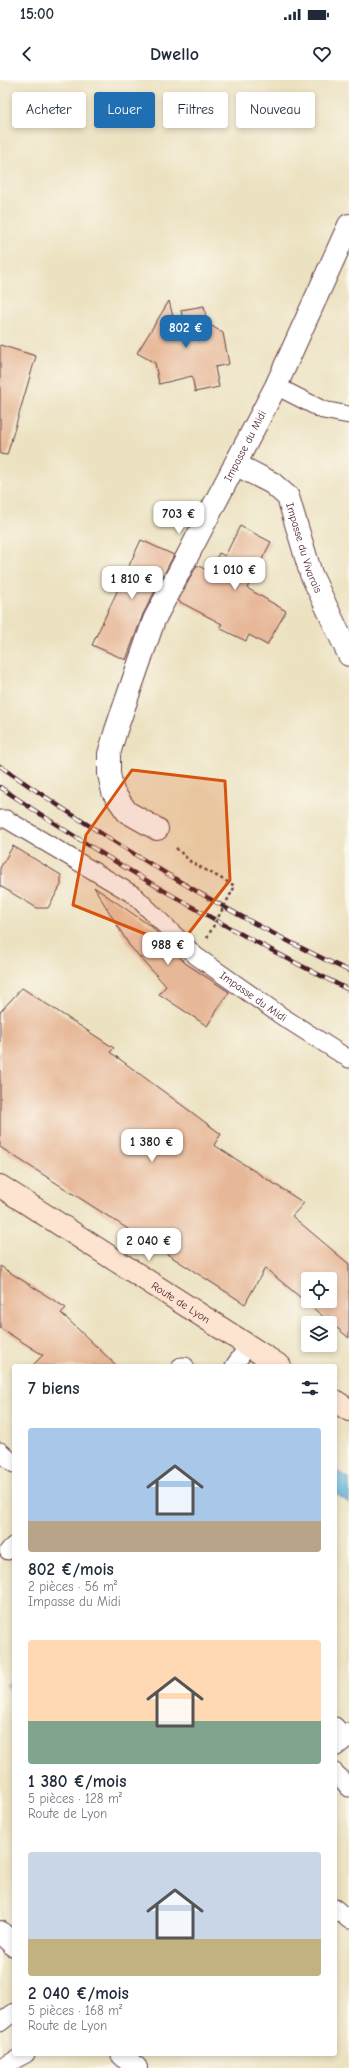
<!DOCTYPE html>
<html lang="fr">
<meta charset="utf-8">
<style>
:root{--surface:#fff;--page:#f6f6f7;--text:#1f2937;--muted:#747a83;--accent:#1f6fb2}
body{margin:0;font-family:"Comic Neue",sans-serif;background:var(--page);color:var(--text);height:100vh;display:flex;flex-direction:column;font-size:15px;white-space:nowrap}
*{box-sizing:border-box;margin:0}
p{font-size:13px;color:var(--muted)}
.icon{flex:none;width:22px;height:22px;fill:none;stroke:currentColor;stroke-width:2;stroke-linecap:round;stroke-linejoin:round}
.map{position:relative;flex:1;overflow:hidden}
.side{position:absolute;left:12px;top:1284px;width:325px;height:692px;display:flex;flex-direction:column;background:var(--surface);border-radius:4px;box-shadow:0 2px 6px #0003}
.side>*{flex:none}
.banner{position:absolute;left:12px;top:12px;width:325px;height:36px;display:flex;gap:8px}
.fabs{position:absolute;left:301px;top:1192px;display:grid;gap:8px}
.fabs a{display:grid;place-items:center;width:36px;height:36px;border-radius:4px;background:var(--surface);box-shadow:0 2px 6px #0003;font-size:20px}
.price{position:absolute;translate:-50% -34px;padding:0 9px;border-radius:8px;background:#fff;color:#222;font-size:13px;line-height:26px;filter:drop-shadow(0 1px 2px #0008)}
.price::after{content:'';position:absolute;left:50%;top:24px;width:12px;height:9px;margin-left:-6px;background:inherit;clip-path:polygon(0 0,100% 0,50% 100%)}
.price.on{background:var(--accent);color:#fff}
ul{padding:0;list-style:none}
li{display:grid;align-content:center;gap:8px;height:212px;padding:0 16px}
li span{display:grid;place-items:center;height:124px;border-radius:4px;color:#555}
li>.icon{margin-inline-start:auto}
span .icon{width:72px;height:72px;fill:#fffc;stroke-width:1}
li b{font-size:17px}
h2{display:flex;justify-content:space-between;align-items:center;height:48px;padding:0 16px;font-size:17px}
.tag{padding:0 14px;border-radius:4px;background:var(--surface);box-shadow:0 2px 6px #0003;font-size:14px;line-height:36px}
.tag.on{background:var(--accent);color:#fff}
.status{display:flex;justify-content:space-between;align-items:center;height:28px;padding:0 20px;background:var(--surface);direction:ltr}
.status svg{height:11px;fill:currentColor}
header{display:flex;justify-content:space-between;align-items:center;height:52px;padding:0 16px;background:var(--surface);font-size:18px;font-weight:600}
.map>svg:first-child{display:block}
.water{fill:#60b6dc;stroke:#556a84}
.building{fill:#e7b898;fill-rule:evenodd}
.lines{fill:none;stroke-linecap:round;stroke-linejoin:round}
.lane-casing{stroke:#623c42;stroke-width:19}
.street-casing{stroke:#623c42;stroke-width:24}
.secondary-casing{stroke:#623c42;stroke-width:24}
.path{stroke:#623c42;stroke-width:2.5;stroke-dasharray:3 3;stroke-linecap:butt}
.lane{stroke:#fff;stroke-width:17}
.street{stroke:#fff;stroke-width:22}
.secondary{stroke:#fde4d1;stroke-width:22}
.rail-casing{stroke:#4a1f2b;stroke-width:4.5}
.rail{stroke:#fbf7ec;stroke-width:3;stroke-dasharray:9;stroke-linecap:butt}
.path-bridge{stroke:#623c42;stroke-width:2.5;stroke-dasharray:3 3;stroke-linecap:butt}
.marked{fill:#d8530f;fill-opacity:0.2;stroke:#d8530f;stroke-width:3;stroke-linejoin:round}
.labels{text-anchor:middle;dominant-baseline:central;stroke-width:3.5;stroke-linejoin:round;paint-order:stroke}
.street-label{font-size:11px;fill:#4a1f2b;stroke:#fbf7ec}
</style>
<div class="status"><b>15:00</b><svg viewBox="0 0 49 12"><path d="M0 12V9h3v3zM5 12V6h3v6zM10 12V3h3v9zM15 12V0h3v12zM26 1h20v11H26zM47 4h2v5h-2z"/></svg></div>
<header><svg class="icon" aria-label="back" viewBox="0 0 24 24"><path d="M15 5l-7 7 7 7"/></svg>Dwello<svg class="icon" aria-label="heart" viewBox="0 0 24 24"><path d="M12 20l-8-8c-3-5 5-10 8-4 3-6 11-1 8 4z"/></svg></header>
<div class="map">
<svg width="349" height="1988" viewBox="0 0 349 1988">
<rect width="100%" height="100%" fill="#fbf7ec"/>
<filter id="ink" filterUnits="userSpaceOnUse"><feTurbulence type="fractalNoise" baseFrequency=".025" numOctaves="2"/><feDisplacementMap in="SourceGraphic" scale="8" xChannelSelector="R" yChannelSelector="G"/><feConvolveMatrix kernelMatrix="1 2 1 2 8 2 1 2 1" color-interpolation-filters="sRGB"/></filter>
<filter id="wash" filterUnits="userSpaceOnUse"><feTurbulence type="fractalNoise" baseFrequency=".012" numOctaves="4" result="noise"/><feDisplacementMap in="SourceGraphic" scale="16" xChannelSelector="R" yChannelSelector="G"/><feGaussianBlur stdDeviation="0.9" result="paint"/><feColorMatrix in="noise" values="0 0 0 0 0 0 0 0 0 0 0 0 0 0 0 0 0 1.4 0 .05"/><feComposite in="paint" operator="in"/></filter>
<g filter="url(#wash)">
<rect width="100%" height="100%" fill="#ece2c1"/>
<path class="water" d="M335 1390 349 1399V1423L335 1413Z
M14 1598V1614L6 1605Z"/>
<g id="blocks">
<path class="building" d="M169 221 176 248 184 247 181 230 204 226 207 243 223 253 229 284 215 287 219 307 195 312 192 296 159 304 155 283 137 273Z
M0 265 36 276 7 375 0 374Z
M240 446 271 462 247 508 286 531 267 565 249 555 246 561 219 548 222 544 178 521 197 485 210 492 219 473 225 476Z
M141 460 174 475 143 534 126 580 92 565Z
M13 766 61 795V805L48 828H37L0 806V788Z
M94 807 152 847 185 883 229 912 207 946 159 914 166 906 129 865Z
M22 908 114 968 110 972 221 1054 214 1065 304 1123 292 1136 349 1184V1258L265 1188 245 1224 0 1067V932ZM308 1199H330V1221H308Z
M0 1186 66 1228 61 1233 117 1286H32L43 1275 0 1248Z"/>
</g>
</g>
<g filter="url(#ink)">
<use href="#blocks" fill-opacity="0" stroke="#623c42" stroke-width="1"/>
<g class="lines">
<g class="lane-casing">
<g id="lane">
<path d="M276 306 323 330 349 335"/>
<path id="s1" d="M0 739H6L134 815 196 876 283 937 349 979"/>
<path d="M181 1286H185"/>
<path d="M234 1286 248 1266"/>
<path d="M0 1371 14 1384"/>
<path d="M8 1471 14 1465"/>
<path d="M335 1646 345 1657"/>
<path d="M335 1692 349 1708"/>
<path d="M335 1828 349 1840"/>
<path d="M0 1943 14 1932"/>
<path d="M0 1988 26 1974"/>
</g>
</g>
<g class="street-casing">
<g id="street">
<path id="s2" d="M235 384 272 403 288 417 311 494 349 575"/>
<path id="s3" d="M157 749 127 732 113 712 109 694V674L116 650 154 540 276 306 349 145"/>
<path d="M335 1665 349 1654"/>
<path d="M0 1852 14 1865"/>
<path d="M122 1974 136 1988"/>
</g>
</g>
<g class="secondary-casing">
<g id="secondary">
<path id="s4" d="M0 1106 280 1286"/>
<path d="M335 1321 349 1330"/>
</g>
</g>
<path class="path" d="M176 768 191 782 235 806"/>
<use href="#lane" class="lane"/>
<use href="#street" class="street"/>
<use href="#secondary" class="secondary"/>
<g class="rail-casing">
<path id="rail" d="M0 686C111 763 227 834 349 891
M0 707C109 782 230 851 349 910"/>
</g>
<use href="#rail" class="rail"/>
<path class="path-bridge" d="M207 858 235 806"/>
</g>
</g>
<path class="marked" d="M132 690 225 701 230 800 178 867 73 825 86 755Z"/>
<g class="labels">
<g class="street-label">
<text stroke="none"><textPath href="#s3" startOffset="435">Impasse du Midi</textPath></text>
<text stroke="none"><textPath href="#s2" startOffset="116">Impasse du Vivarais</textPath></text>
<text stroke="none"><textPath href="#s1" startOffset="312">Impasse du Midi</textPath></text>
<text stroke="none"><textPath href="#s4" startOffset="215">Route de Lyon</textPath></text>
</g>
</g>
</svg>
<div class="fabs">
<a><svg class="icon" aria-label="locate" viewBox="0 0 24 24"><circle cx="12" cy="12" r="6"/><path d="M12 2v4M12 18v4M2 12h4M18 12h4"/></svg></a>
<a><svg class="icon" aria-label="layers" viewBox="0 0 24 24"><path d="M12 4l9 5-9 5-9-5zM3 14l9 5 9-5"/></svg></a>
</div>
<b class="price on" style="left:186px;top:269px">802 €</b>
<b class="price" style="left:179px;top:455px">703 €</b>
<b class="price" style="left:235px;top:511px">1 010 €</b>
<b class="price" style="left:132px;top:520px">1 810 €</b>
<b class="price" style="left:168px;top:886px">988 €</b>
<b class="price" style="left:152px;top:1083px">1 380 €</b>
<b class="price" style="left:149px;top:1182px">2 040 €</b>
<div class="banner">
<a class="tag">Acheter</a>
<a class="tag on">Louer</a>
<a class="tag">Filtres</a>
<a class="tag">Nouveau</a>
</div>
<section class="side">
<h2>7 biens<svg class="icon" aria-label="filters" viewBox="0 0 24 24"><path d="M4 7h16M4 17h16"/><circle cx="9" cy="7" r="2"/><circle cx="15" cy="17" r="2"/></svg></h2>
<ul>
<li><span style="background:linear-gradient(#a9c7e8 75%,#b9a48a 0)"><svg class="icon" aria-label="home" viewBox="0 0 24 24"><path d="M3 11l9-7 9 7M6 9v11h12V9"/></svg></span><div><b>802 €/mois</b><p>2 pièces · 56 m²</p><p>Impasse du Midi</p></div></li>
<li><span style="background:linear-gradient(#ffd9b3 65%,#7fa58c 0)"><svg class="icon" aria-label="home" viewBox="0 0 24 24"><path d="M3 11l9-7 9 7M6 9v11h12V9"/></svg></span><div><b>1 380 €/mois</b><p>5 pièces · 128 m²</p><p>Route de Lyon</p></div></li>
<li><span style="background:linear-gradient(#c9d6e8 70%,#c2b280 0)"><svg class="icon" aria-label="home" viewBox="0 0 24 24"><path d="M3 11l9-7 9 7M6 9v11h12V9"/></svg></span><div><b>2 040 €/mois</b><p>5 pièces · 168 m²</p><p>Route de Lyon</p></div></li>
</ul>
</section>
</div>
